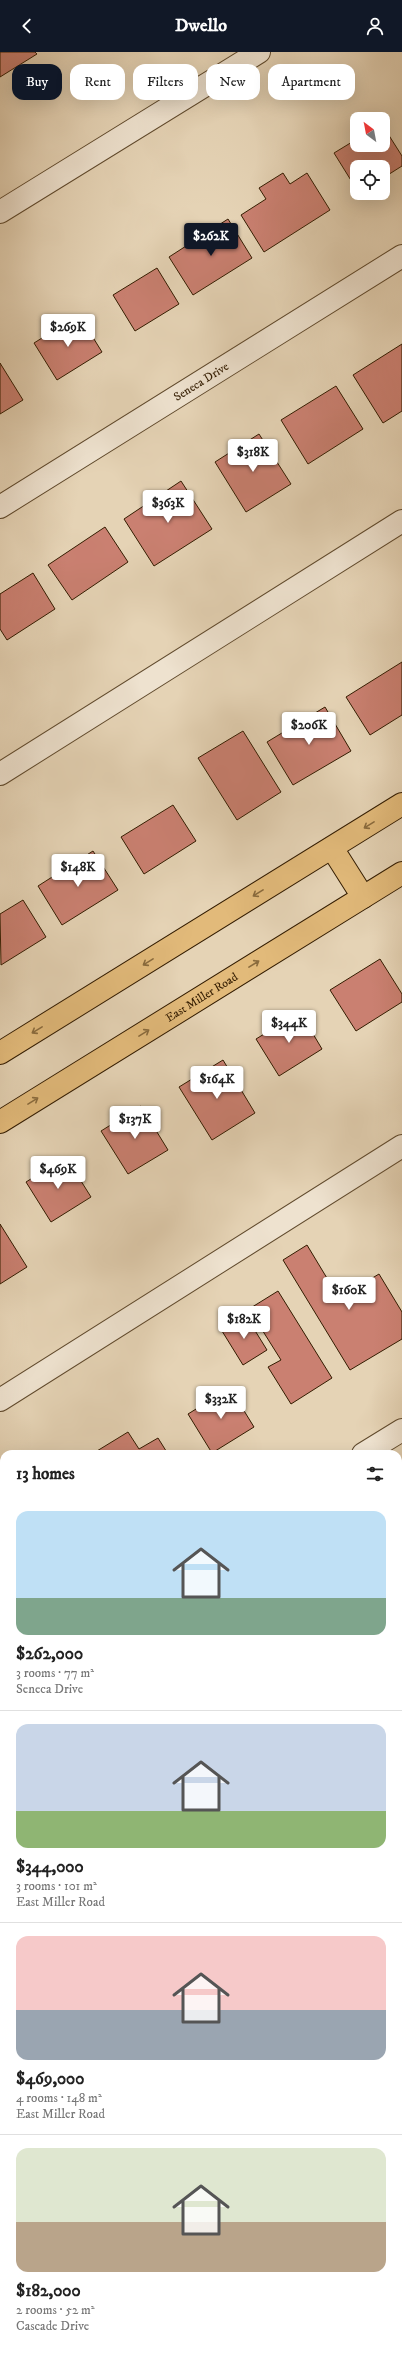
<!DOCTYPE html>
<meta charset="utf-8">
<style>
:root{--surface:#fff;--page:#f2f2f2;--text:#222;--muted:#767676;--line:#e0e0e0;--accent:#111827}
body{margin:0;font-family:"IM FELL DW Pica",serif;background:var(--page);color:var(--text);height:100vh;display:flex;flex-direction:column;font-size:15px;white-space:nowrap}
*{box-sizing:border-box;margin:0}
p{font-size:13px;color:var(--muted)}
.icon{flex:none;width:22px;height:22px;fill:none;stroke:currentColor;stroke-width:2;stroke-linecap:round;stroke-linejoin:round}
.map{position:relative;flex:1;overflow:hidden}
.side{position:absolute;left:0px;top:1398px;width:402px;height:904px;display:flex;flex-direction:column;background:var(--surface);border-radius:12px 12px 0 0;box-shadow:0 4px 16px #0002}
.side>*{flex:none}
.banner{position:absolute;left:12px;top:12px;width:378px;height:36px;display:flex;gap:8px}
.needle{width:26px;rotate:328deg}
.buttons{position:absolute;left:350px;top:60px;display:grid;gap:8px}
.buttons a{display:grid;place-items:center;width:40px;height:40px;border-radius:8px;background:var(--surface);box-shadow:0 4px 16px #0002;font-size:20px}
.price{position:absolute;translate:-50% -34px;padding:0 9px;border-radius:4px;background:#fff;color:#222;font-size:13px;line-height:26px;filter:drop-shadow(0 1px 2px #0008)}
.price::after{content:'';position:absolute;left:50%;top:24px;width:12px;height:9px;margin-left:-6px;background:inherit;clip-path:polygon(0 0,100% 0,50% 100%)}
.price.on{background:var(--accent);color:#fff}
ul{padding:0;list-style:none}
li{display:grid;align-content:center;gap:8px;height:212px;padding:0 16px}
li+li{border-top:1px solid var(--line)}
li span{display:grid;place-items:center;height:124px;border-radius:12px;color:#555}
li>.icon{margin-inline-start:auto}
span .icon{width:72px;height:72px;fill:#fffc;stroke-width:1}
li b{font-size:17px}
h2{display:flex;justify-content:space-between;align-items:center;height:48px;padding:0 16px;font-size:17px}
.pill{padding:0 14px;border-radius:12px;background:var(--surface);box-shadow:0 4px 16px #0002;font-size:14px;line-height:36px}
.pill.on{background:var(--accent);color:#fff}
header{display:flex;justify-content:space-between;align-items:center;height:52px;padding:0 16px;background:var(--accent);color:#fff;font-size:18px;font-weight:800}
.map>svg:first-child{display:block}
.building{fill:#ca8071;stroke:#331c00}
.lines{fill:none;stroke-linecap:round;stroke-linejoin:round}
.minor-casing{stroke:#604a2d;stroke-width:24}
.major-casing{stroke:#331c00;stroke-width:24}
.minor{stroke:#eee2cf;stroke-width:22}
.major{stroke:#e2ba7a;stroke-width:22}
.oneway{stroke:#8a6b3d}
.labels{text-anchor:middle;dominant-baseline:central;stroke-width:4;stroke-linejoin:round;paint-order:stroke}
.street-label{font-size:12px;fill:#331c00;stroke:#eee2cf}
</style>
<header><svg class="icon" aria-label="back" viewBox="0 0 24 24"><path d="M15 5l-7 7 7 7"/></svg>Dwello<svg class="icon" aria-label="person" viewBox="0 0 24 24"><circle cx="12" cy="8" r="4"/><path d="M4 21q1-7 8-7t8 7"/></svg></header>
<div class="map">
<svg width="402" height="2302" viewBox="0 0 402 2302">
<rect width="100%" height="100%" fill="#e5d3b5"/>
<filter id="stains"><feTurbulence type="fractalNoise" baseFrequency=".005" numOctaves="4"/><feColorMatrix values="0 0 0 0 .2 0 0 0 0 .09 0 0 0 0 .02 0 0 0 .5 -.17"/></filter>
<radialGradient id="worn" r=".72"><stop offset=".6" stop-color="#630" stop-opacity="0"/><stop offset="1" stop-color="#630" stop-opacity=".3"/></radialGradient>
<path class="building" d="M0 0H35L37 2 0 25Z
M383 74 402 104V114L383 126V115H357V138L334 101 357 87V93H383Z
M283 121 290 132 307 121 330 158 264 200 241 163 266 147 259 136Z
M228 167 252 206 193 243 169 205Z
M157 216 179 252 135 279 113 243Z
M79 263 102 300 57 328 34 291Z
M402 292V359L383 371 353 323Z
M0 311 23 348 0 362Z
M336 334 363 377 308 412 281 368Z
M259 382 291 432 246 460 215 410Z
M181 429 212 477 154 514 124 467Z
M105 475 128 510 72 548 48 513Z
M33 521 55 557 7 588 0 577V542Z
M402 610V663L370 683 346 645Z
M325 655 351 699 293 733 267 690Z
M243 679 281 740 237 768 198 706Z
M173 753 196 789 144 822 121 785Z
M93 799 118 838 62 873 38 834Z
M23 848 46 885 1 913 0 862Z
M380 907 402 942V950L356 979 330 938Z
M300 960 322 997 279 1024 256 987Z
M223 1008 255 1061 212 1088 179 1035Z
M141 1054 168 1098 128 1122 101 1079Z
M66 1105 91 1145 51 1170 26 1130Z
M0 1172 27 1215 0 1232Z
M307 1193 339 1246 379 1222 402 1260V1287L350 1318 283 1208Z
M278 1239 332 1326 291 1352 268 1315 281 1308 249 1257Z
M246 1264 267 1298 243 1313 222 1279Z
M230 1336 254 1375 212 1401 188 1362Z
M128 1380 139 1397 158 1386 168 1402H92Z
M402 1460V1548L398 1550V1463Z
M4 1482V1535L0 1538V1484Z
M402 1683V1742L398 1736V1686Z
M4 1713V1749L0 1742V1716Z
M402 1808V1857L398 1860V1811Z
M4 2035V2106L1 2109 0 2038Z
M402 2051V2122L398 2116V2053Z
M129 2298 132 2302H39L36 2299Z"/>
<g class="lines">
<g class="minor-casing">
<g id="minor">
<path d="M0 160 259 0"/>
<path id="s1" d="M0 455 402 204"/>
<path d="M0 722 402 469"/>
<path d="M0 1348 402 1094"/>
<path d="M363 1402 402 1378"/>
<path d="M0 1630 4 1627"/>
<path d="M398 1666 402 1663"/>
<path d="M0 1867 4 1873"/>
<path d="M398 1960 402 1958"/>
<path d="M0 2208 4 2205"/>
<path d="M398 2263 402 2260"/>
<path d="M355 2302 359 2298"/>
</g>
</g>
<g class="major-casing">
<g id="major">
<path d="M332 796 363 845"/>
<path d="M0 1001 402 752"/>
<path id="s2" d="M0 1070 402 821"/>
</g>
</g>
<use href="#minor" class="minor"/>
<use href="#major" class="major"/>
</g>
<defs><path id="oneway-shaft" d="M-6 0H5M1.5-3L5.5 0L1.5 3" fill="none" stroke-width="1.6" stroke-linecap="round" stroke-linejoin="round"/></defs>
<g class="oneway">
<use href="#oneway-shaft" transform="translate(369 773) rotate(148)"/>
<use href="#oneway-shaft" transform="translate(258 841) rotate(148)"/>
<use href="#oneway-shaft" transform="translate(148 910) rotate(148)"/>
<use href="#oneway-shaft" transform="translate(254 912) rotate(-32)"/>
<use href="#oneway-shaft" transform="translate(37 978) rotate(149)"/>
<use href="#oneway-shaft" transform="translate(144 981) rotate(-32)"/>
<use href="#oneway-shaft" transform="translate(33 1049) rotate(-32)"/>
</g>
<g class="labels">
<g class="street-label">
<text stroke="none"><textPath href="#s1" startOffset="237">Seneca Drive</textPath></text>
<text stroke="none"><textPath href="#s2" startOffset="237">East Miller Road</textPath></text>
</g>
</g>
<rect width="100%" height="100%" filter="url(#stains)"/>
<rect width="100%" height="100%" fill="url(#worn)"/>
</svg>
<div class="buttons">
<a><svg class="needle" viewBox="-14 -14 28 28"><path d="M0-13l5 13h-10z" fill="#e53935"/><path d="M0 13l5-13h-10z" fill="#767676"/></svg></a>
<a><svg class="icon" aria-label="locate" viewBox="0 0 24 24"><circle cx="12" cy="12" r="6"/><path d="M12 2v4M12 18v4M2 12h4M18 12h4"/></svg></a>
</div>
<b class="price on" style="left:211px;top:205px">$262K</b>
<b class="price" style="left:68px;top:296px">$269K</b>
<b class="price" style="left:253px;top:421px">$318K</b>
<b class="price" style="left:168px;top:472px">$363K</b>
<b class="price" style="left:309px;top:694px">$206K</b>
<b class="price" style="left:78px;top:836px">$148K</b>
<b class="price" style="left:289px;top:992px">$344K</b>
<b class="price" style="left:217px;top:1048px">$164K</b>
<b class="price" style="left:135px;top:1088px">$137K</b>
<b class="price" style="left:58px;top:1138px">$469K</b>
<b class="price" style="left:349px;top:1259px">$160K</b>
<b class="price" style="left:244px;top:1288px">$182K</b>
<b class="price" style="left:221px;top:1368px">$332K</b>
<div class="banner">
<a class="pill on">Buy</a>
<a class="pill">Rent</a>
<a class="pill">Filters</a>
<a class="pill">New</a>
<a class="pill">Apartment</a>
</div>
<section class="side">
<h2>13 homes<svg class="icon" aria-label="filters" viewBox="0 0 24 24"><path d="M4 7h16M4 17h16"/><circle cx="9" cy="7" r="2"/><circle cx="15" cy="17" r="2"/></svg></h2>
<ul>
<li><span style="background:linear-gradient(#bfe0f5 70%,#7fa58c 0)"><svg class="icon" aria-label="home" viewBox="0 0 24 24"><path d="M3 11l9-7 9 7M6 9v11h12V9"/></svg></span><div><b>$262,000</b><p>3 rooms · 77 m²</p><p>Seneca Drive</p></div></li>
<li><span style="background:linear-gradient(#c9d6e8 70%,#8fb573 0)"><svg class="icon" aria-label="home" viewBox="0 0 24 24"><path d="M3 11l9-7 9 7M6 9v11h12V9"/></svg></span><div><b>$344,000</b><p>3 rooms · 101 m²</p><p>East Miller Road</p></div></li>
<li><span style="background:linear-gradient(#f6c9c9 60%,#9aa5b1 0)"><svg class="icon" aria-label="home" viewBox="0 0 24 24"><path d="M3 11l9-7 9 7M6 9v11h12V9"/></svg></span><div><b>$469,000</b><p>4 rooms · 148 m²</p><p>East Miller Road</p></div></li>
<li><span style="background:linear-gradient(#dfe7d0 60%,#b9a48a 0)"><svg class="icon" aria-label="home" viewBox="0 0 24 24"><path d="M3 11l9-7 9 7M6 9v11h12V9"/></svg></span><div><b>$182,000</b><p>2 rooms · 52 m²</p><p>Cascade Drive</p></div></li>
</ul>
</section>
</div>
